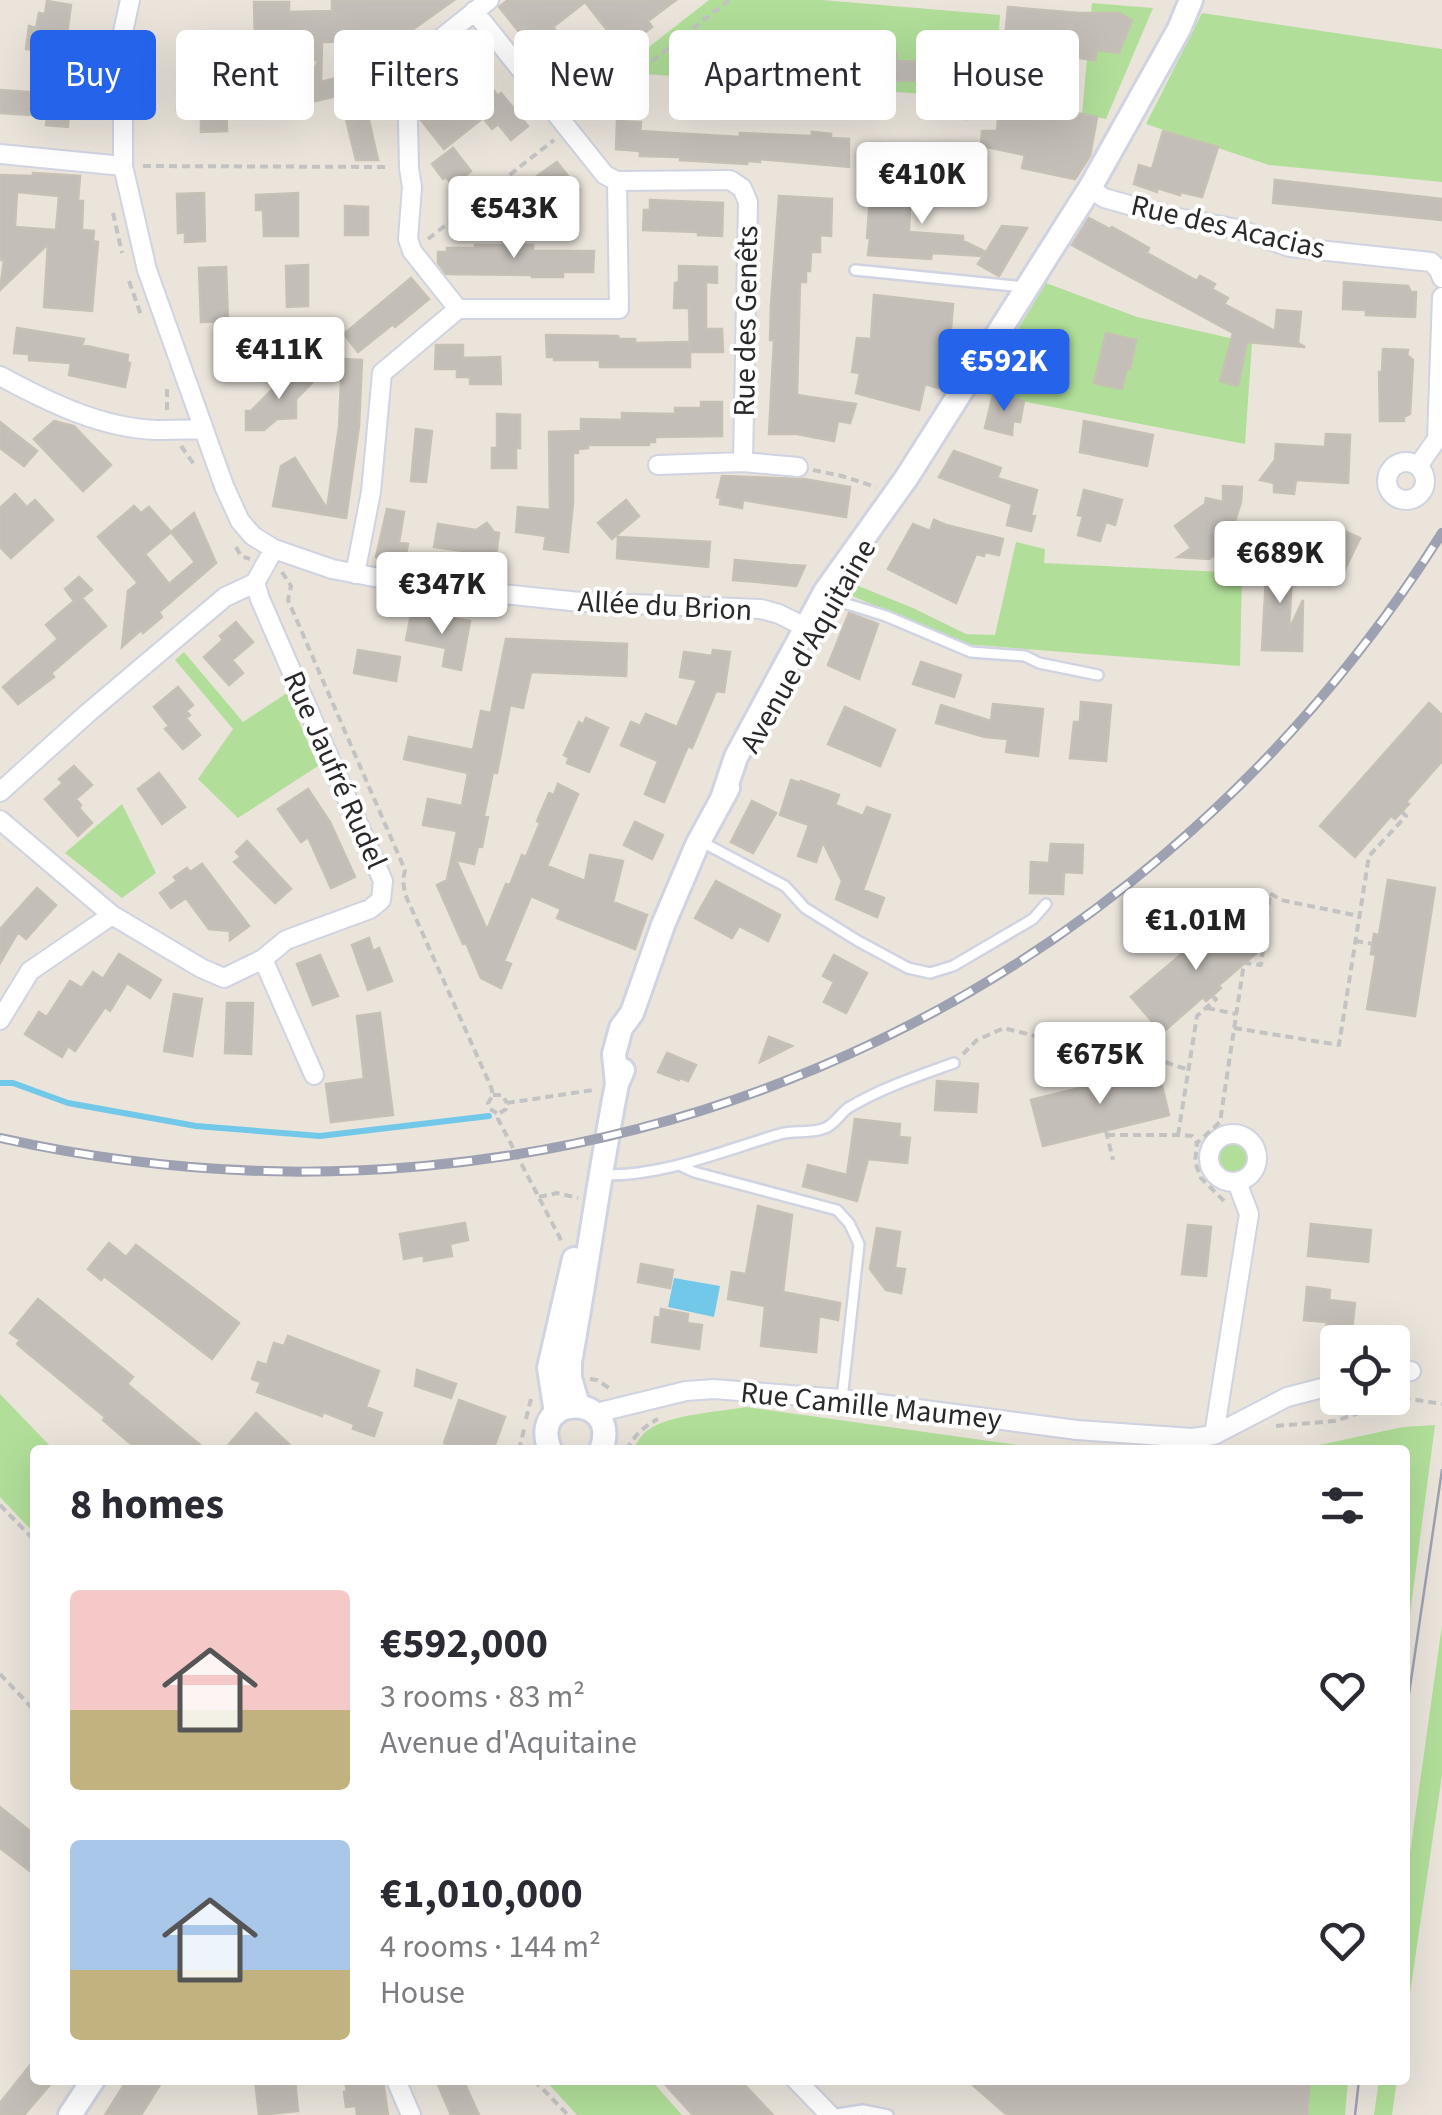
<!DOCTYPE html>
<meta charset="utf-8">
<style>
:root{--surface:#fff;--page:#f2f2f3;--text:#2b2b33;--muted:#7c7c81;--accent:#2563eb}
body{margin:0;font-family:"Source Sans 3",sans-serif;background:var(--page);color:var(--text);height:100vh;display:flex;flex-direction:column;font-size:38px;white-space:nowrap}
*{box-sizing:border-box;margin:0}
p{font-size:32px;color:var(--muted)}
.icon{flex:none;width:55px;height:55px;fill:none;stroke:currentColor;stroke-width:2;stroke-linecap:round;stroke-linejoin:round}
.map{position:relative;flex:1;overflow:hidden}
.drawer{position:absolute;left:30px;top:1445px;width:1380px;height:640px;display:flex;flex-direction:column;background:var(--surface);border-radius:10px;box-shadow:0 10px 40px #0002}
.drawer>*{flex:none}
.guide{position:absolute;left:30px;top:30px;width:1382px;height:90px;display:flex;gap:20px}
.controls{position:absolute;left:1320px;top:1325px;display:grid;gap:20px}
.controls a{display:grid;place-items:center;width:90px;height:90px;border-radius:10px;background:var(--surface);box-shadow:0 10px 40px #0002;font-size:50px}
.price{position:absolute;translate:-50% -85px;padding:0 22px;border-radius:10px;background:#fff;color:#222;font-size:32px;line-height:65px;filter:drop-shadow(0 2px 5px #0008)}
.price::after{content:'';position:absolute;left:50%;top:60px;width:30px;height:22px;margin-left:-15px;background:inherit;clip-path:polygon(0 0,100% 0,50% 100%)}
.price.active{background:var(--accent);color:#fff}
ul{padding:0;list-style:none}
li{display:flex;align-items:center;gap:30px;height:250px;padding:0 40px}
li span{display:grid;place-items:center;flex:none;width:280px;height:200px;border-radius:10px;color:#555}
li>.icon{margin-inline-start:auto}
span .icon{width:120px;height:120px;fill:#fffc;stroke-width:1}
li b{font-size:42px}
h2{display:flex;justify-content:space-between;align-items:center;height:120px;padding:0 40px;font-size:42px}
.pill{padding:0 35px;border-radius:10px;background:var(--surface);box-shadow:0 10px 40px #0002;font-size:35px;line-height:90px}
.pill.active{background:var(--accent);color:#fff}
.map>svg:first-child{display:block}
.green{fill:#b1df99}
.water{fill:#72c8e9}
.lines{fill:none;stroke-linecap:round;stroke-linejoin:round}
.stream{stroke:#72c8e9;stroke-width:6}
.building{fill:#c3beb7;stroke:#c6c0b5;stroke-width:2.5;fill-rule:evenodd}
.service-casing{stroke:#d0d3e1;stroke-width:14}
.minor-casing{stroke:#d0d3e1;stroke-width:22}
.tertiary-casing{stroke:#d0d3e1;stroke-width:28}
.path{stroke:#c3c3c3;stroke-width:4;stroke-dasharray:8 5;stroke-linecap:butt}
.service{stroke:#fff;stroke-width:9}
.minor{stroke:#fff;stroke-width:18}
.tertiary{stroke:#fff;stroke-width:22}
.tram{stroke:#9ea1b2;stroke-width:2.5}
.rail-casing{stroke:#9ea1b2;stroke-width:10}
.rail{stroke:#fff;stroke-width:6;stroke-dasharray:19;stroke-linecap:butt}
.labels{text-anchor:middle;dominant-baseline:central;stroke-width:8;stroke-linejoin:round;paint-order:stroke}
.street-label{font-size:30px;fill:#292929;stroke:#fff}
</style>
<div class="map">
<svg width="1442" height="2115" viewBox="0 0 1442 2115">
<rect width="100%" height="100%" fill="#eae4db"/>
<path class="green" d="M709 0H822L1000 15 994 99 617 72Z
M1092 3 1153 8 1106 119 1082 114Z
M1202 13 1442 49V182L1269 165 1146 124Z
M1046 283 1137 317 1252 343 1245 444 979 393Z
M1016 542 1045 549 1044 563 1242 573 1240 666 964 644 850 595 856 585 913 608 966 634 995 635Z
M184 652 243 722 287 693 318 766 238 818 198 779 233 729 175 660Z
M122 804 156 873 122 898 65 853Z
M1215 1158a17 17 0 1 1 34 0a17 17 0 1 1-34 0Z
M0 1394 54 1450H35V1534L0 1497Z
M746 1407 1026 1446 1086 1450H633C636 1443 641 1435 648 1430 671 1414 719 1412 746 1407Z
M1435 1425 1405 1652V1450H1296L1403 1427Z
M1442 1625V1775L1405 2027V1889Z
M545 2080H651L682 2115H577Z
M1310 2080H1348L1345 2115H1307Z
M1379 2080H1397L1392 2115H1374Z"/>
<path class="water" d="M674 1278 720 1286 714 1317 668 1307Z"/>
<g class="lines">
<path class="stream" d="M0 1083H13L68 1103 196 1126 320 1136 489 1116"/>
</g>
<path class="building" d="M332 0H454L412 30 361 33V41L322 42 321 82 379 67 384 88 363 94 378 160H356L340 95 300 105 318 60 264 59V72H247L246 44H255L254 2H289V12L332 11Z
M508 0H676L648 21 652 27 638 38 640 41 593 78 585 68 565 84 522 31 520 33 499 7ZM585 2 607 30 604 32 612 45 585 68 553 27Z
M47 1 71 5 64 55 26 49 29 26 36 28 39 13 45 14Z
M1008 7 1078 13H1119L1132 20 1119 53 1097 50 1095 60 1055 55V58L1051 59 1010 55V48H1004Z
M462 50 498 96 501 93 528 126 511 140 498 124 492 129 483 118 444 149 420 119 447 97 427 72 442 60 445 64Z
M879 50 896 52V61L929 62 928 81 870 80V84L846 83 847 54H879Z
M178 87H226L227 131 201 132V110H177Z
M0 90 70 95 68 127 46 125 47 116 0 113Z
M932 96 969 99 967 119 931 117Z
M1006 97 1053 101 1052 108 1097 117 1090 156 1075 179 1022 168 1025 155 981 146 982 131H997L999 108H1005Z
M617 121 641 122 640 131 672 133 740 137V133L812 136V132L831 134V138L849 139V167L760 159V162L748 161 747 164 680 160V157L640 156V151L616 149Z
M1163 131 1218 147 1202 197 1180 192V195L1157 188V192L1134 184 1139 165 1152 169Z
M453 148 471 171 453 186 446 177 443 179 432 164Z
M873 159 901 160 898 206H910L909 232 963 236V241L986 252 1002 226 1027 228 999 276 978 264 983 256 932 253 931 259 868 255 870 238H867Z
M557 162 579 190 566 201 557 190 535 207 520 188Z
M33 173 80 176 78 201H83L82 230 94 231 93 241 98 242 92 311 44 307 48 244 0 290 4 260H0V175L33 176ZM17 192 59 196 56 230 15 227Z
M1275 180 1442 199V220L1273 203Z
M204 193 205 241 185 242V232L178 233 177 194Z
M298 193V236H264L263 210H256V195Z
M779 196 832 199 831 236 820 235V252H811L810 271H806V282H800L797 395 856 404 850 423 838 421 834 441 797 434H769L774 340H770L771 305Z
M650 200 723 203 722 236 698 235V232L643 230 644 210H650Z
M345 206 368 207V235H345Z
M1089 218 1110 229 1112 227 1149 248 1147 253 1197 281 1200 276 1215 284 1212 289 1228 298 1224 304 1275 331 1277 310 1301 312 1298 343 1305 347 1247 342 1238 386 1220 381 1233 333 1072 245Z
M475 245H533V251H594L593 272H563V277H532V275L446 274 438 263V252H447V248H475Z
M308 265V306L287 307 286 266Z
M679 266 717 267V283L706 282V329H722L723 352H690L689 308H674L675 283 679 282Z
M226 267 228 321 201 322 199 268Z
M411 278 429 299 395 327 393 324 358 352 344 334Z
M1344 282 1408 286 1411 292H1416L1415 317 1366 315V310L1343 309Z
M874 295 953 304 951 329 938 388 925 384 919 410 856 393 860 373 852 372 857 338 871 339Z
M17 328 84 339 82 345 128 355 127 362 130 363 125 387 69 375 71 363 29 360V354L14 353Z
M1106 333 1136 340 1130 369 1127 368 1122 389 1094 383Z
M546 335 618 336 619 339H635V343L690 342V367H600V360H554V357H547Z
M436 345H463V358L500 357 501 384H470V377H457V369H435Z
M1383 349 1408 350 1407 355 1413 360 1410 414 1404 417V421H1380L1379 372H1382Z
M342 359 362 360 359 426 346 518 273 506 281 466 295 458 327 509 339 427Z
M296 365 312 383 296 399V418L277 419 264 430H246V411H251Z
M993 395 1024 401 1020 422 1013 421 1012 435 985 428Z
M701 402H722V436L655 437V442H649V445H588V448L578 449V453H573V503L568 552 544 549 546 536 516 532 518 507 550 510 549 432 581 431V419L622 420V413L675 414V408H701Z
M497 414 520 415V448H516V468H492V448H497Z
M54 421 74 426 111 465 83 491 34 439Z
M1084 421 1153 435 1147 466 1080 452Z
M0 422 37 451 24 466 0 448Z
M416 429 432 431 426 482 411 481Z
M1326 434 1350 435 1348 483 1296 480 1294 494 1274 492V483L1260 480 1275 460 1276 444 1325 447Z
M954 451 1001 468 997 478 1037 490 1031 515 1035 516 1031 531 1007 525 1012 504 939 477Z
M722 476 804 479 850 487 846 517 743 500 742 508 720 504 721 498 717 497Z
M1223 486 1242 487 1241 502 1227 547 1209 559 1178 557 1191 548 1175 526 1205 504 1206 498 1223 502Z
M1084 490 1122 500 1115 525 1106 522 1100 541 1078 535 1083 516 1078 515Z
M15 494 27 507 35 500 53 520 11 558 0 547V508Z
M626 500 639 516 612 539 598 523Z
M134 506 141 513 149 507 171 532 145 554 169 584 195 562 171 532 194 513 216 563 159 612 162 617 143 633 141 630 122 647 128 591 138 583 98 537Z
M387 509 404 512 399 542 408 544 404 563 376 557Z
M934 520 946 525 1003 539 999 555 985 552 984 556 976 554 956 603 888 569 913 524 930 531Z
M487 523 494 532 499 533 495 563 462 558 463 551 434 547 438 524 476 530Z
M1338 528 1360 538 1340 579 1318 569Z
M618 537 710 542 708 567 617 558Z
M1264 552 1293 554 1289 630 1303 600 1302 651 1262 650 1266 577 1264 576Z
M735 560 789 565 805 566 796 586 758 582 733 580Z
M79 577 92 590 82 598 106 626 51 673 54 677 18 704 3 687 58 639 46 625 74 601 65 589Z
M849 613 878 624 859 679 828 665Z
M411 615 446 622 447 617 470 621 461 670 443 666 446 648 406 640Z
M236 622 253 642 232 660 243 673 229 685 204 657 223 640 220 636Z
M506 639 627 644 626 676 531 672 523 708 510 705 497 773 493 772 484 816 488 817 482 847 478 846 474 864 456 860 487 930 506 884 510 885 522 855 526 857 540 823 537 821 549 793 554 795 558 784 578 794 547 866 585 881 590 855 623 861 613 902 647 915 635 949 557 918 561 909 531 896 504 961 511 964 501 988 481 978 466 943 463 944 437 885 447 880 457 831 423 825 428 799 462 806 468 773 404 759 409 737 473 750 481 711 491 713Z
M358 650 400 657 396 681 354 673Z
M713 650 730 652 724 692 716 691 692 748 688 746 664 802 645 794 658 761 621 745 631 722 640 726 646 714 677 727 697 680 680 677 684 652 712 656Z
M921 662 961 675 954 697 913 684Z
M178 687 193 705 186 711 190 715 186 718 200 735 183 749 165 729 169 726 154 707Z
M1081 702 1111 705 1106 761 1070 758 1074 722H1080Z
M1429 703 1442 715V761L1406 802 1409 804 1395 819 1391 816 1355 857 1320 826Z
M993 704 1043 709 1038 756 1006 752 1008 739 985 737 936 723 941 705 991 721Z
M845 707 895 730 880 766 828 744Z
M586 718 608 728 589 772 567 763 569 758 564 755 579 722 583 725Z
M74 766 92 785 76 799 81 805 79 808 92 823 78 836 45 799 63 783 59 779Z
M159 773 185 807 162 824 138 789Z
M791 780 801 783V781L839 795 835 805 863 816 867 807 890 815 863 890 884 898 877 917 836 899 842 881 823 842 816 862 798 856 809 825 780 815Z
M308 789 330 822 355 877 331 888 308 837 301 842 278 809Z
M752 801 776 813 753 853 731 842Z
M635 822 663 835 652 859 624 845Z
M247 841 291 889 275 903 234 862 241 857 236 852Z
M1051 844 1083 845 1082 873 1064 872 1063 894 1030 893 1031 862 1049 863Z
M202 864 249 926 230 940V931L209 929 186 898 171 908 160 893 177 881 174 877 187 868 190 872Z
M1388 880 1435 888 1415 1016 1367 1009 1376 955 1371 954 1374 934 1379 935Z
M716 881 780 915 768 941 739 926 732 938 695 918Z
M37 888 56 905 26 939 18 932 0 963V929Z
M1230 913 1261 949 1219 985 1221 988 1212 996 1206 1001 1203 997 1162 1033 1131 997Z
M369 938 373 951 379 948 392 981 368 990 352 945Z
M119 954 161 980 150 998 127 983 110 1011 105 1007 75 1051 68 1046 62 1057 25 1034 39 1012 47 1017 70 981 82 988 93 972 103 979Z
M320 955 338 996 313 1005 297 964Z
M834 955 867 973 846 1013 824 1002 834 982 823 976Z
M174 994 202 999 192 1056 164 1051Z
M227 1003H253L251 1054 225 1053Z
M380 1013 393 1115 331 1122 326 1084 364 1079 357 1016Z
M769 1037 792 1046 760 1062Z
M667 1053 696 1065 688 1081 680 1078 679 1080 658 1072Z
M1158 1069 1169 1115 1043 1146 1031 1100Z
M937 1081 978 1084 976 1112 935 1110Z
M855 1119 900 1124 899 1137 910 1138 907 1163 868 1159 857 1201 803 1186 808 1165 847 1175Z
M758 1206 792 1215 783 1292 840 1303 838 1320 819 1316 816 1352 761 1346 765 1306 728 1299 732 1272 746 1274Z
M465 1223 468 1240 450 1244 452 1256 424 1261V1255L404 1259 400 1234Z
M1311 1224 1371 1230 1368 1262 1308 1256Z
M1188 1225 1211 1227 1206 1276 1182 1274Z
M877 1228 900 1232 895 1268 905 1269 901 1293 886 1290 870 1269Z
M109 1243 126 1257 136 1245 239 1323 212 1359 104 1276 101 1280 88 1269Z
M641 1264 673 1270 670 1288 638 1282Z
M1307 1287 1330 1290 1329 1300 1355 1303 1352 1331 1326 1328 1327 1322 1304 1320Z
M38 1299 133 1377 127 1384 206 1450H138L103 1420 105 1417 17 1344 20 1340 10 1333Z
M661 1309 688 1314 687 1323 702 1325 699 1349 652 1342 655 1317 660 1318Z
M288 1336 379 1371 366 1407 382 1413 374 1436 353 1429 354 1424 323 1412 322 1416 257 1392 261 1382 252 1379 258 1362 267 1365 274 1343 284 1346Z
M417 1370 456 1384 451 1398 415 1386Z
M459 1400 505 1417 493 1450H445L447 1444 444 1443Z
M256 1413 295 1450H224Z
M0 1807 35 1835V1875L0 1848Z
M35 2059V2080H54L24 2115H0V2103Z
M127 2080H163L141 2115H105Z
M255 2080H295L298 2111 259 2115Z
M345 2080H383L388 2115H357L356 2106 346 2107 344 2092H347Z
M436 2080H463L479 2115H451Z
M661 2080H740L773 2115H693Z
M967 2080H1310L1307 2115H1007Z"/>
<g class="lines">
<g class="service-casing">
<path id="service" d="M855 270 1024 287
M834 600 886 616 971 652 1025 656 1039 663 1098 675
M702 842 785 886 805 908 858 941 908 968 930 973 953 966 1033 919 1046 904
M679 1165 694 1172 837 1210 849 1223 859 1244 842 1399
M600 1175C662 1177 722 1151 780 1134 794 1130 812 1134 825 1128 834 1125 840 1114 848 1108 881 1088 918 1076 954 1063
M830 2115 863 2110 888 2115"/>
</g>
<g class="minor-casing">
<path id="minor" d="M130 0 123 32V166L147 270 224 486 240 521 253 536 274 549 332 569 416 585 580 602 761 609 779 614 805 627
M474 11 605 175 617 181 730 180 742 188 748 202 743 462 658 465
M0 154 123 166
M1090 188 1104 198 1168 216 1238 229 1290 247 1431 262 1439 270 1442 278
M458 309 412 251 408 239 412 187 409 168 407 76 412 63 420 55 489 0
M0 376C48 402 101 428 156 430 172 430 188 429 204 430
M743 462 798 467
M1387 481a19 19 0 1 1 38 0a19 19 0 1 1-38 0Z
M1418 466 1437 439 1442 297
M355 574 371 492 382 373 458 309H619L617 181
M0 792 89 712 225 597 255 583
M0 820 112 915
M263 959 314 1075
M0 1020 30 971 112 915 201 968 224 978 263 959 286 940 370 909 381 900 383 881 260 599 255 583 274 549
M1209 1158a24 24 0 1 1 48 0a24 24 0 1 1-48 0Z
M1392 1374 1411 1371
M596 1413 686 1391 714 1389 842 1399 1077 1430 1192 1438 1214 1435 1287 1397 1338 1384
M1214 1435 1249 1214 1237 1182
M396 2080 411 2115
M796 2080 830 2115"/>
</g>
<g class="tertiary-casing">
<path id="tertiary" d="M722 799 736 757 825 592 907 477 1090 188 1179 29 1191 0
M617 1084 614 1054 621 1028 632 1013 663 925 697 845 728 788
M578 1405 570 1378V1362C587 1269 599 1176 617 1084L623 1070
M556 1413 549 1368 574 1259
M550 1450C527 1392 623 1392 601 1450
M70 2115 93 2080"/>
</g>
<path class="path" d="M102 115V79
M581 118 729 0
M143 166 389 167
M113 213 122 253
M428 239 554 140
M129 281 141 315
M167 410V385
M181 446 196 467
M813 470 842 476 876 487
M236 547 241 556 250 559
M282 572 291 586 288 600 405 870 403 880 405 894 491 1087 493 1095 488 1103 490 1109 498 1114V1119L560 1238 561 1243
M1355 941 1373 944
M1207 1008 1236 1014
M1234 1028 1339 1045 1369 856 1406 816 1402 812
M963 1054 977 1040 1004 1028C1014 1031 1025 1033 1035 1036 1044 1040 1051 1051 1060 1054 1076 1060 1097 1049 1114 1048 1145 1047 1161 1064 1188 1069
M493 1095H502L507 1103
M500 1113 506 1109 507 1103 593 1090
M1106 1131 1113 1160
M1107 1135H1183L1192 1136 1197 1143
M1178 1135 1197 1016 1216 999 1212 996
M539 1197 557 1193 578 1198
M1224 1201 1201 1178 1195 1162 1197 1143 1220 1122 1244 963 1261 965 1270 893 1281 900 1359 916
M590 1379 597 1380 612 1390
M526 1419 531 1399
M1276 1426 1335 1421 1393 1402 1410 1399 1442 1404
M519 1450 524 1429
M626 1450C635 1435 643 1427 658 1419
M0 1505 35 1541
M0 1674 35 1711
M534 2080 568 2115"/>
<use href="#service" class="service"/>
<use href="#minor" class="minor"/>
<use href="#tertiary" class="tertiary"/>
<path class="tram" d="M1405 1721 1442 1470
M1355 2115 1359 2080"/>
<g class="rail-casing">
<path id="rail" d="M0 1138C569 1265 1132 1025 1442 533"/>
</g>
<use href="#rail" class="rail"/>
</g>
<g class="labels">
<g class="street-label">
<text transform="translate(1228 227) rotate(13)">Rue des Acacias</text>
<text transform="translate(746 321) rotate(-89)">Rue des Genêts</text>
<text transform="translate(665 606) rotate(3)">Allée du Brion</text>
<text transform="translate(808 646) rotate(-60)">Avenue d'Aquitaine</text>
<text transform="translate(335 770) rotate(66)">Rue Jaufré Rudel</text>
<text transform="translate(871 1406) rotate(6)">Rue Camille Maumey</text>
</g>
</g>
</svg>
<div class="controls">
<a><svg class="icon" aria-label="locate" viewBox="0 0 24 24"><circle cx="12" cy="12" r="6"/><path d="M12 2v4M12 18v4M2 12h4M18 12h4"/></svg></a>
</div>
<b class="price" style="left:922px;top:227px">€410K</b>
<b class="price" style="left:514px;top:261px">€543K</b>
<b class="price" style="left:279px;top:402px">€411K</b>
<b class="price active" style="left:1004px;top:414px">€592K</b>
<b class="price" style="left:1280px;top:606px">€689K</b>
<b class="price" style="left:442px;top:637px">€347K</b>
<b class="price" style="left:1196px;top:973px">€1.01M</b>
<b class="price" style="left:1100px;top:1107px">€675K</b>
<div class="guide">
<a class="pill active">Buy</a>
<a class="pill">Rent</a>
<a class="pill">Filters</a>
<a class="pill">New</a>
<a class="pill">Apartment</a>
<a class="pill">House</a>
</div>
<section class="drawer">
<h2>8 homes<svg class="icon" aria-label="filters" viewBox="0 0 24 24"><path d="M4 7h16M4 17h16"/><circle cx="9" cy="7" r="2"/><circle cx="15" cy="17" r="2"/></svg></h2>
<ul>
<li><span style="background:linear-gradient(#f6c9c9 60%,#c2b280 0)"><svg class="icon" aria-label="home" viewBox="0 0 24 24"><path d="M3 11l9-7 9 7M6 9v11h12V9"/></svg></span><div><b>€592,000</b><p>3 rooms · 83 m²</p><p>Avenue d'Aquitaine</p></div><svg class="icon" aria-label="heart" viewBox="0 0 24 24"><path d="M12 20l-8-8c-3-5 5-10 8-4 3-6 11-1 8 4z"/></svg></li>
<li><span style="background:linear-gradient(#a9c7e8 65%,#c2b280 0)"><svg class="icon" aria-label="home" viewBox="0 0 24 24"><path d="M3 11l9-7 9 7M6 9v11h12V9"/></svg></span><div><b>€1,010,000</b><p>4 rooms · 144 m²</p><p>House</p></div><svg class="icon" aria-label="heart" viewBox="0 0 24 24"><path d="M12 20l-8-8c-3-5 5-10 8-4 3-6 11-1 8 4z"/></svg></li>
</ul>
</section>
</div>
